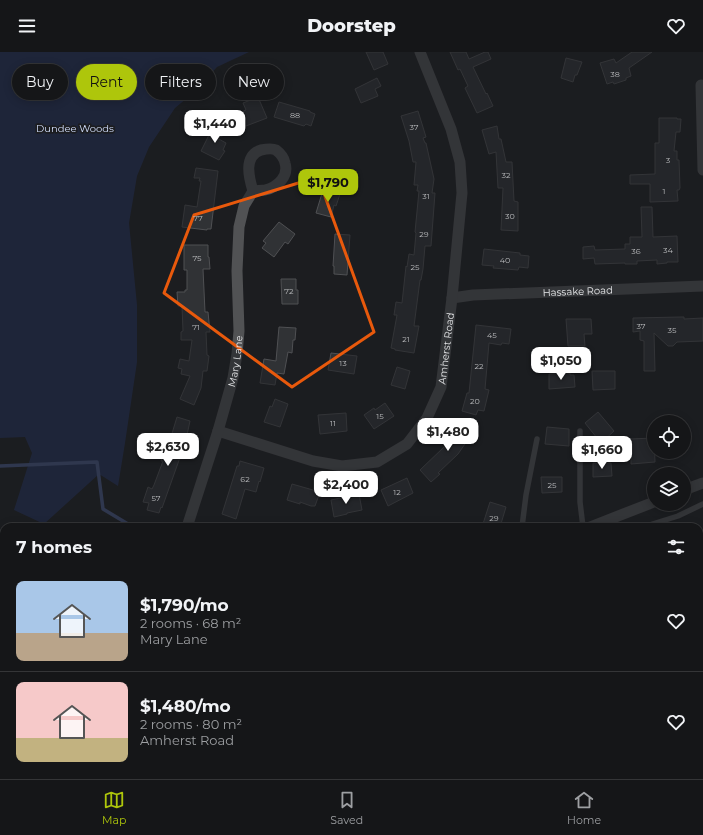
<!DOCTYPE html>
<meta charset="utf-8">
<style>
:root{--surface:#151618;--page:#222325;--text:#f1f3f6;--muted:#9d9fa2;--line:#343537;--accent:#aec60b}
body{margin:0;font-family:Montserrat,sans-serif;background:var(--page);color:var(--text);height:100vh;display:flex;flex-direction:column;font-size:15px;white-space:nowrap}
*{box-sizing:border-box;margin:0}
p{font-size:13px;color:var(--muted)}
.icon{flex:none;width:22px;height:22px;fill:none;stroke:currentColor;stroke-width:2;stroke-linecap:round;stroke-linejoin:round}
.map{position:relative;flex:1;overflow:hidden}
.drawer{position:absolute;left:0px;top:471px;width:703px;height:256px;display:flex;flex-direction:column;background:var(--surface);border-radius:12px 12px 0 0;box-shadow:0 2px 10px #0003,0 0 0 1px var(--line)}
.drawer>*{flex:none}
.top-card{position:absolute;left:12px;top:12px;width:400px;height:36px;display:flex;gap:8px}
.tools{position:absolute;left:647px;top:363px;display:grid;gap:8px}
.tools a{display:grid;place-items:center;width:44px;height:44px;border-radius:50%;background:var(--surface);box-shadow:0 2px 10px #0003,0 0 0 1px var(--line);font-size:20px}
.price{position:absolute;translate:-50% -34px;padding:0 9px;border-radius:8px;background:#fff;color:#222;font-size:13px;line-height:26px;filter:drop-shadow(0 1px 2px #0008)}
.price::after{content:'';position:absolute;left:50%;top:24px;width:12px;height:9px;margin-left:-6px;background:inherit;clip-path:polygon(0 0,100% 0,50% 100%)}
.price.on{background:var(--accent);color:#111}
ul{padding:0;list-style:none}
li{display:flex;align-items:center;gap:12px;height:100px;padding:0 16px}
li+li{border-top:1px solid var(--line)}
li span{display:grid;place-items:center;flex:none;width:112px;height:80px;border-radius:8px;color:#555}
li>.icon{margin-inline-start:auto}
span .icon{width:48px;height:48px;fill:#fffc;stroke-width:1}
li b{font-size:17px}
h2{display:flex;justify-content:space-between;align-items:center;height:48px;padding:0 16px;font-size:17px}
.tag{padding:0 14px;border-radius:18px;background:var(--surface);box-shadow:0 2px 10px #0003,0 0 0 1px var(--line);font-size:14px;line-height:36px}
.tag.on{background:var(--accent);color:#111}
header{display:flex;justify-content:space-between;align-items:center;height:52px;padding:0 16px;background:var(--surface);font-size:18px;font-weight:800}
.dock{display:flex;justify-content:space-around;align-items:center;height:56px;border-top:1px solid var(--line);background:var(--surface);font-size:11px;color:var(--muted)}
.dock a{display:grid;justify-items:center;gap:2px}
.dock .on{color:var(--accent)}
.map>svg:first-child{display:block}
.green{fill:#233058}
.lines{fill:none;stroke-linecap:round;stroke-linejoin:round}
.stream{stroke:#485885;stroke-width:3.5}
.building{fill:#303235;stroke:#4f5053}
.lane{stroke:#515254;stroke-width:5.5}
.street{stroke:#515254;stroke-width:11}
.primary{stroke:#86878a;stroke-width:12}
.marked{fill:none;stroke:#e8590c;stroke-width:3;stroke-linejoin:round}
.labels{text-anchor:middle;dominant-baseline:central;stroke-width:3.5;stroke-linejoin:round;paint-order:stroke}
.number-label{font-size:8px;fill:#b8b9bb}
.park-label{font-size:10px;fill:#d2defc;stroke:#1c1d20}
.street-label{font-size:10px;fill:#e5e6e8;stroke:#1c1d20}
</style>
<header><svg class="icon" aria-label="menu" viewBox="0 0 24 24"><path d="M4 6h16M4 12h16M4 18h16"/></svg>Doorstep<svg class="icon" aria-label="heart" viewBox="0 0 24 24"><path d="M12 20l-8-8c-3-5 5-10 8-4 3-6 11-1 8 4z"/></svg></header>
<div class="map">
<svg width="703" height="727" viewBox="0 0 703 727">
<rect width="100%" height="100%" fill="#1c1d20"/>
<path class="green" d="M0 0H249L217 15 193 41 175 56 149 95 137 124 129 171 137 253V310L125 391 118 434 99 422 44 472 14 458 32 401 25 385 0 386Z"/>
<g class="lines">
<path class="stream" d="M0 414 97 410 103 457 133 475
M363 727 364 723"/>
</g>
<path class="building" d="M366 0H383L388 12 374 18Z
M450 0H466L469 7 485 0H488L491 7 473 15 486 42 487 41 493 54 477 61 465 36 468 34 460 17 458 18Z
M632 0H652L629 16 631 24 626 26V28L614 32 613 30 607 32 600 11 614 7 616 11Z
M566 6 582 10 577 23H575L573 30 561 26Z
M377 26 381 34 375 37 378 44 361 51 355 37Z
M258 45 267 66 246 74H242L237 62 246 58 243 51Z
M279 50 310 59V60L315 62 311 74 306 72 304 74 274 65Z
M418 59 426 85 423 86 425 91H426L434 127 432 141H435L431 194H425L423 217 421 228H420L414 274H419L414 301 395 298V297L391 296 397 263H394L396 250 402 251 406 214 407 215 409 202 414 203 416 181 415 180 419 139H417L418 133H414L416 110H413L409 89 401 64Z
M659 66H677V67H681L680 80H676L674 99H677V108H679L680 136 679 138H677L678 149 650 150V132H630V123L655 122V91H659Z
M497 74 499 87H501L506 110H512L514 149 518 150V179L501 178 503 136H498L496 100 489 102 482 78Z
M213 75 227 82 217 86 226 91 223 98 225 99 219 108 201 99Z
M196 116 218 119 211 177H207V178L182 175 185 153 197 155 201 129H199L200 126H194Z
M323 138 340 142 336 154 334 153 331 165 316 161Z
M641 155H652L653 185 677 184 678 210H667V211L657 212V208L637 209V212H625V211L595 212 594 206 583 207V195L594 194 595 198 625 197V192H630V185H642Z
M279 170 295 182 288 192 285 190 274 205 262 196 266 191 263 189Z
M335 182 350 183 347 223 334 222V214H333Z
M184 193H208V205H209L210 217H203L205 260H208L210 280H206L207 303 209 304 207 319H203L201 336 194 353 180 347 190 324 181 322 182 317 178 316 180 307 189 309 192 288H181V280L183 279 182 254H178L177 240H185V238H187V218H184Z
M484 197 520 201V203L529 204 528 216 519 215 518 218 493 216 494 214 482 213Z
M281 227H296V238H298V252H282Z
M681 265H684V267L703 266V289L677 290 673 294H668L654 281 655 319H644V289L640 288V279L633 280V266Z
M566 267H591L592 282H584L585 294H568Z
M476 273 511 277 509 292 502 291 501 293 489 291 485 337 489 338 484 359 478 358 476 363 462 359 467 341H469Z
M279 275 296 276 295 288H293L292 301 288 300 284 322 277 321 275 333 260 331 264 307 276 309Z
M331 301 357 304 354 322 328 318Z
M397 315 410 319 405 337 391 333Z
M592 319H615V337L593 338Z
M570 321V323H574L575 335 549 337V322Z
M275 347 288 352 280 375 264 370 270 354 272 355Z
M385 351 394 364 374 377 364 363 374 356 375 358Z
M598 360 614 379 601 391 585 371Z
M346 361 347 379 320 382 318 363Z
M177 365 190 369 187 383H188L162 456 161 455 159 461 147 458 149 451 143 450 148 435 152 437 154 433 163 409H161L165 398H167Z
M461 370 474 379 458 402 438 421 440 422 431 430 420 418 444 395Z
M547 375 569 377V394L545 392Z
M654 386 655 410 631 412V397H630V387Z
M240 409 264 416 260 430 259 429 256 440 245 437 236 467 222 462 237 414H239Z
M593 411H611L612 424 593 425Z
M541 425H562V440L542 441Z
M407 426 413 441 388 454 381 438Z
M292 432 320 440 315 454H311L300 450V452L287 448Z
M359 442 362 458 347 461V462L334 465 331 448Z
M490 450 506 455 500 475H482Z"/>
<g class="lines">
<path class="lane" d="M580 379V450L583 475
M522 475 526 443 537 387
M643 475 678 464 703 452
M699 654 703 652
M699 701 703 708
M635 726 636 723
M479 727 480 723
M562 727 563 723"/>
<g class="street">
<path d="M701 33 703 118"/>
<path id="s1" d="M452 246 473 243 703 234"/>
<path id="s2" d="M218 379 313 409 342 414 377 410 407 392 427 366 441 335 452 246 462 141 460 110 451 77 420 0"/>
<path d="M684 438 703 431"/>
<path id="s3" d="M187 475 218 379 233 326 237 302 239 279 237 219 239 175 244 154 253 139C249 126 243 104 261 98 266 97 272 96 276 98 280 101 284 106 285 111 289 124 278 135 265 138 261 138 257 139 253 139"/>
<path d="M590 475 654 450"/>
<path d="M6 727 13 723"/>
<path d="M450 727 452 723"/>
</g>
<path class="primary" d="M699 716 703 713
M684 727 689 723"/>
</g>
<path d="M0 0H703V727H0ZM318 125 374 280 292 335 164 241 194 163Z" fill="#1c1d20" fill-opacity=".55" fill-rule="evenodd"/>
<path class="marked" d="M318 125 374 280 292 335 164 241 194 163Z"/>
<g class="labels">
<g class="number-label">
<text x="615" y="22">38</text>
<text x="295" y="63">88</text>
<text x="414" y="75">37</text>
<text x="668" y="108">3</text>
<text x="506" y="123">32</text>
<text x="664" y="139">1</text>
<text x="426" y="144">31</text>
<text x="510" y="164">30</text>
<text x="198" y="166">77</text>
<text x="424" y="182">29</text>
<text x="668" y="198">34</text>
<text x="636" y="199">36</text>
<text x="197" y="206">75</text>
<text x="505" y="208">40</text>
<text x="415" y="215">25</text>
<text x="289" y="239">72</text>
<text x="641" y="274">37</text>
<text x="196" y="275">71</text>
<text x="672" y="278">35</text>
<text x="492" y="283">45</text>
<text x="406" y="287">21</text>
<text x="343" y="311">13</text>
<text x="479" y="314">22</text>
<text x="475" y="349">20</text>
<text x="380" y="364">15</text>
<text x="333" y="371">11</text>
<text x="245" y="427">62</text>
<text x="552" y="433">25</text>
<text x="397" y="440">12</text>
<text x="156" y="446">57</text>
<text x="494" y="466">29</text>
</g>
<g class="park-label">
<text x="75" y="76">Dundee Woods</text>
</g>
<g class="street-label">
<text stroke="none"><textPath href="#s1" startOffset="126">Hassake Road</textPath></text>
<text stroke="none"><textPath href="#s2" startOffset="305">Amherst Road</textPath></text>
<text stroke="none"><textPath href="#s3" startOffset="173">Mary Lane</textPath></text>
</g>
</g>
</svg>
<div class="tools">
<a><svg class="icon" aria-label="locate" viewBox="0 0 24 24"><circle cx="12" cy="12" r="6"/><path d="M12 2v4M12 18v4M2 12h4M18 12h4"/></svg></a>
<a><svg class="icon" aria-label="layers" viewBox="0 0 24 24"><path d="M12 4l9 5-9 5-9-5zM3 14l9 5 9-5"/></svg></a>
</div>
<b class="price" style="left:215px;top:92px">$1,440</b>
<b class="price on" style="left:328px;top:151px">$1,790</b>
<b class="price" style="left:561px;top:329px">$1,050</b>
<b class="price" style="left:448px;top:400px">$1,480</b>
<b class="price" style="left:168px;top:415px">$2,630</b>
<b class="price" style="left:602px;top:418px">$1,660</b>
<b class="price" style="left:346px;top:453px">$2,400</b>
<div class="top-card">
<a class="tag">Buy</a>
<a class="tag on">Rent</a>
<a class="tag">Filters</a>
<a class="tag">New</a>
</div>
<section class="drawer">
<h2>7 homes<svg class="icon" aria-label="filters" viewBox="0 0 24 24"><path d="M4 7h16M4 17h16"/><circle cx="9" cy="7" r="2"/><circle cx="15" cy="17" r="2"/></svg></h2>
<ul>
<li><span style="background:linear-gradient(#a9c7e8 65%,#b9a48a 0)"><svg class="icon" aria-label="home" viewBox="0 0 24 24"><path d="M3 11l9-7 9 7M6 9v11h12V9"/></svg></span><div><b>$1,790/mo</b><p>2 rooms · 68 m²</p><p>Mary Lane</p></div><svg class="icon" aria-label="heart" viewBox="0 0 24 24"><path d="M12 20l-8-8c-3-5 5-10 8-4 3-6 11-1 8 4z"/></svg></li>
<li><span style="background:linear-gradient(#f6c9c9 70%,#c2b280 0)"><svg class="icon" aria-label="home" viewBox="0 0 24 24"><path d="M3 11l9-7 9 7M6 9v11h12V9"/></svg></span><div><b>$1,480/mo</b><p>2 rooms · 80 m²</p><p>Amherst Road</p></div><svg class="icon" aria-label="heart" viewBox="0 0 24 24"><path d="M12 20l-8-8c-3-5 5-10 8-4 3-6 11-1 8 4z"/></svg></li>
</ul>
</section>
</div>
<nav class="dock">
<a class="on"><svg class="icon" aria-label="map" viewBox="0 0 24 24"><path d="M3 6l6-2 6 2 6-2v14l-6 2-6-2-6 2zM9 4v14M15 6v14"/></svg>Map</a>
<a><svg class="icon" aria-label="saved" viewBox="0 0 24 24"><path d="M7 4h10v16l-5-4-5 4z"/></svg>Saved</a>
<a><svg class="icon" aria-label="home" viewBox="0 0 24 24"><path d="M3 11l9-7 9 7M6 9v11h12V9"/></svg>Home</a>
</nav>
